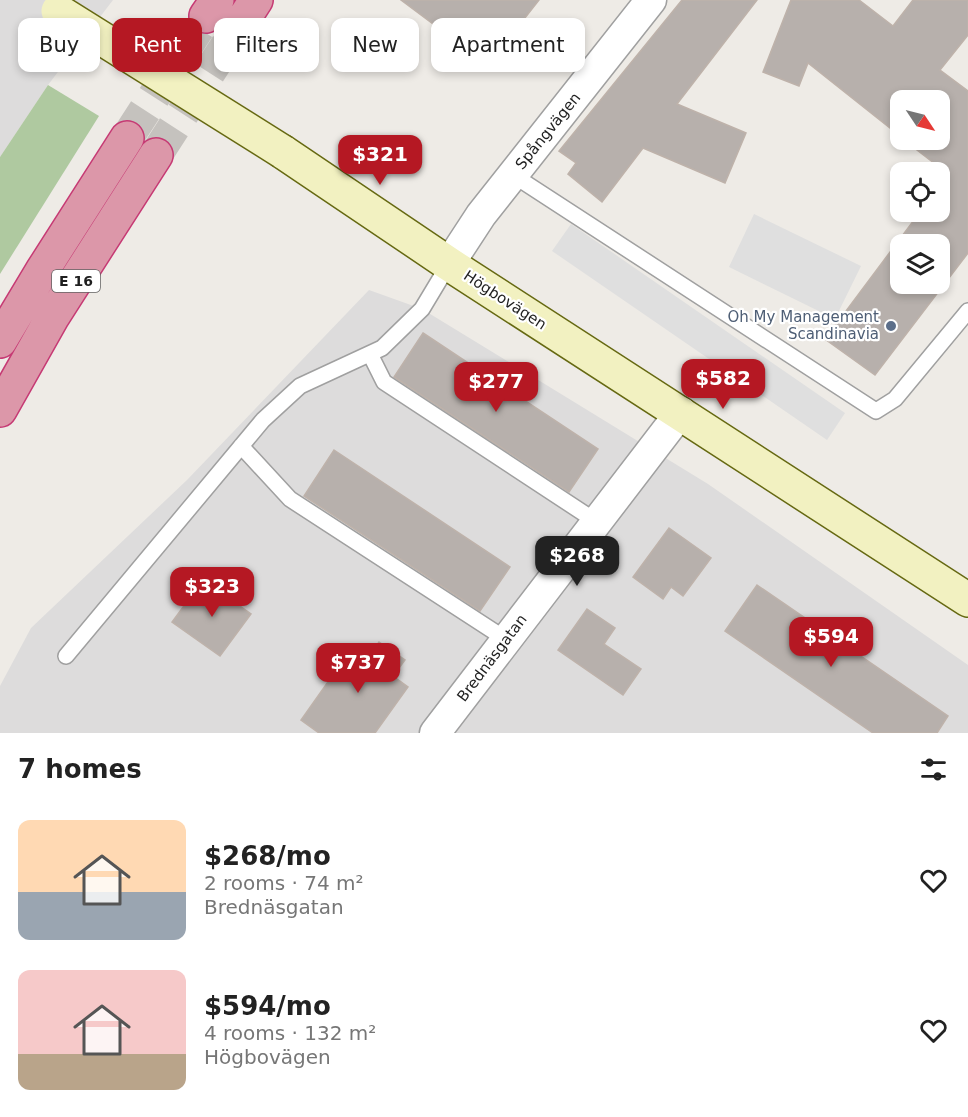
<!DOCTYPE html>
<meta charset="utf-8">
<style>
:root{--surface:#fff;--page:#f2f2f2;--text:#222;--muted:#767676;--accent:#b51823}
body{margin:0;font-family:"DejaVu Sans",sans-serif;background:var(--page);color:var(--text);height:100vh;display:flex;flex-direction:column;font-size:22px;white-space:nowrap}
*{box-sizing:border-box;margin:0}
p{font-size:20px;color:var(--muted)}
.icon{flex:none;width:33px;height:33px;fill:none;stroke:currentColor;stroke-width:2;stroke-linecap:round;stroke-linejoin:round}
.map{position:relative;height:733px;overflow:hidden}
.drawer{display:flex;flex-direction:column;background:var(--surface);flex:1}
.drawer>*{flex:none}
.top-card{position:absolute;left:18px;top:18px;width:600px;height:54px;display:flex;gap:12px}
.needle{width:39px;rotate:125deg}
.controls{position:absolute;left:890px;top:90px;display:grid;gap:12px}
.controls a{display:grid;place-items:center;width:60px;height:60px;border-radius:12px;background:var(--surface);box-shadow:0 3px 9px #0003;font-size:30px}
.price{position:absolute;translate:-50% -51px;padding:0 14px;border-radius:12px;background:var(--accent);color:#fff;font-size:20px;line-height:39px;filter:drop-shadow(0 2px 3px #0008)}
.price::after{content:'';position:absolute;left:50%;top:36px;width:18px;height:14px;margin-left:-9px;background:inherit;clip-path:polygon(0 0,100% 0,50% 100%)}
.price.active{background:#222;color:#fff}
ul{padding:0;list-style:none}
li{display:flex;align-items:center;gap:18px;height:150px;padding:0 18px}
li span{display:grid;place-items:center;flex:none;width:168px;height:120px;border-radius:12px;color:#555}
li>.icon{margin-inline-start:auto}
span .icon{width:72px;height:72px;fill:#fffc;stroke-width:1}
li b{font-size:26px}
h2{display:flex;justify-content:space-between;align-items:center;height:72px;padding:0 18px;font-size:26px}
.pill{padding:0 21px;border-radius:12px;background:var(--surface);box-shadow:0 3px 9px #0003;font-size:21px;line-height:54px}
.pill.active{background:var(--accent);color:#fff}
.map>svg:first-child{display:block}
.residential{fill:#dddcdc}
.forest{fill:#afc9a0}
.parking{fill:#dfdfdf}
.building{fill:#b7b0ac;stroke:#beb2aa;stroke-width:1.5;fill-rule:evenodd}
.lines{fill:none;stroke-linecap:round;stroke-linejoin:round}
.highway-tunnel{stroke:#c5c2be;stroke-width:33;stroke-dasharray:33 16;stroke-linecap:butt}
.lane-casing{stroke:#a0a0a0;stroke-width:18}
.street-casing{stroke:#a0a0a0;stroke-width:33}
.secondary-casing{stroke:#666912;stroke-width:36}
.highway-casing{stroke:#c63a74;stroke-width:36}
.lane{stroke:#fff;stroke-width:15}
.street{stroke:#fff;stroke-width:30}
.secondary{stroke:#f2f1c1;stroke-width:33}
.highway{stroke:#dc97a9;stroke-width:33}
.secondary-bridge-casing{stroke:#666912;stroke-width:36;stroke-linecap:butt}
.secondary-bridge{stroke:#f2f1c1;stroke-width:33}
.service-dot{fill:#5c6f8a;stroke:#fff;stroke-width:2}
.labels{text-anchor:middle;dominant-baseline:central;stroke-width:4.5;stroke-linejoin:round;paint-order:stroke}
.shield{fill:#fff;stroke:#626262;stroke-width:1.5}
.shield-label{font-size:14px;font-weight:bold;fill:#1f1f1f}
.street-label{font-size:15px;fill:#1f1f1f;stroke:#fff}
.service-label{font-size:15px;fill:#4e5e75;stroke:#fff;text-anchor:end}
</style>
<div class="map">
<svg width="968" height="733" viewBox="0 0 968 733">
<rect width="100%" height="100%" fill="#eeebe6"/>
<path class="residential" d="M0 0H113L48 85 0 157Z
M369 290 422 309 708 484 968 665V733H0V686L31 628 187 480Z"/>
<path class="forest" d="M48 85 99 116 0 274V157Z"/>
<path class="parking" d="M754 214 861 266 835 319 729 267Z
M571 224 845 413 827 440 552 251Z"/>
<path class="building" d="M401 0H539L488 65Z
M682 0H757L677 104 746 133 725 183 643 148 602 202 568 174 576 163 559 151Z
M791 0H859L893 26 913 0H968V35L940 70 968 91V253L875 375 825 339 920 212H939V167L904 140H939V100H900V136L808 63 799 86 763 72ZM900 244H939V284H900Z
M423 333 598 449 569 492 394 377Z
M334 450 510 567 480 611 304 496Z
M669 528 711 558 683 596 671 587 663 599 633 577Z
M203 580 251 614 220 656 172 622Z
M757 585 948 716 937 733H873L725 631Z
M587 609 615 628 604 644 641 669 623 695 558 650Z
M379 642 405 660 393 676 408 687 375 733H319L301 720 354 645 369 656Z"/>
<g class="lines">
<path class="highway-tunnel" d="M127 138 206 16
M156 155 232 37"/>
<g class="lane-casing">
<path id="lane" d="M513 175 876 411 895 399 968 311
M370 354 384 382 597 522
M241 446 290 499 507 640
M66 656 263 420 300 386 382 348 422 309 449 264"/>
</g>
<g class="street-casing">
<path id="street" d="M449 264 481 215 651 0
M435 733 681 412"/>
</g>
<g class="secondary-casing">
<path id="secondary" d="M283 152 449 264 968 600"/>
</g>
<g class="highway-casing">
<path id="highway" d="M206 16 217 0
M232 37 256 0
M0 341 42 271 127 138
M0 410 53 316 156 155"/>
</g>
<use href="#lane" class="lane"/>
<use href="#street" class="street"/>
<use href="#secondary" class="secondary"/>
<use href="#highway" class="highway"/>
<g class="secondary-bridge-casing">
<path id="secondary-bridge" d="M58 11 283 152"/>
</g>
<use href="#secondary-bridge" class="secondary-bridge"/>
</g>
<circle class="service-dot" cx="891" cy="326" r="6"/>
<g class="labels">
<rect class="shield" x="52" y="270" width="48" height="22" rx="4.5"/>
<g class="shield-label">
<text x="76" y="281">E 16</text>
</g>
<g class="street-label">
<text transform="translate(548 131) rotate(-51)">Spångvägen</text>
<text transform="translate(505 300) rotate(33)">Högbovägen</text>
<text transform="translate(492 658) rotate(-53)">Brednäsgatan</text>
</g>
<g class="service-label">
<text x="879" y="317">Oh My Management<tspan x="879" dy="17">Scandinavia</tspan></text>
</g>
</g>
</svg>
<div class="controls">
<a><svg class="needle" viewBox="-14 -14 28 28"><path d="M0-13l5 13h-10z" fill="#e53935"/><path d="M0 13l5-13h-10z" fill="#767676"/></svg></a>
<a><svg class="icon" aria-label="locate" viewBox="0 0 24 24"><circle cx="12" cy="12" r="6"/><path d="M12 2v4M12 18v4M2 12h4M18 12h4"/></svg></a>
<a><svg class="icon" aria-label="layers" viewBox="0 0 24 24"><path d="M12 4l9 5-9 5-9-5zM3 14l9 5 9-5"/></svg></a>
</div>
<b class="price" style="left:380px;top:186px">$321</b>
<b class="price" style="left:723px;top:410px">$582</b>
<b class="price" style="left:496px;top:413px">$277</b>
<b class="price active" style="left:577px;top:587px">$268</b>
<b class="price" style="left:212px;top:618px">$323</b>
<b class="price" style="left:831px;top:668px">$594</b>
<b class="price" style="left:358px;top:694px">$737</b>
<div class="top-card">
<a class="pill">Buy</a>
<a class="pill active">Rent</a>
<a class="pill">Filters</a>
<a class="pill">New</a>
<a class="pill">Apartment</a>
</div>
</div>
<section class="drawer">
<h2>7 homes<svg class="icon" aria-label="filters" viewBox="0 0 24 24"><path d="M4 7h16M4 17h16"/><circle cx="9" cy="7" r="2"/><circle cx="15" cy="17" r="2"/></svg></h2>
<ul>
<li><span style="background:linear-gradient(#ffd9b3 60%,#9aa5b1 0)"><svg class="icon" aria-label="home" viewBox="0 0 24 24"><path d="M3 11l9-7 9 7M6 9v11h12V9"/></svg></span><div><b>$268/mo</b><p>2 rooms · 74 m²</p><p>Brednäsgatan</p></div><svg class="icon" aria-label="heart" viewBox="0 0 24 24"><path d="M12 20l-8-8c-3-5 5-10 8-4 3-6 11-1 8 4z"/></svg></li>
<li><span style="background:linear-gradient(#f6c9c9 70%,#b9a48a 0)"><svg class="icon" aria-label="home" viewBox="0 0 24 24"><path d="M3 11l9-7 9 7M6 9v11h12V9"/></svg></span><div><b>$594/mo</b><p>4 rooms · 132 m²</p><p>Högbovägen</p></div><svg class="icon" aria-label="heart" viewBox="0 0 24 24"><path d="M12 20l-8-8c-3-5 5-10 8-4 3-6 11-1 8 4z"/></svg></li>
</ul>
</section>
